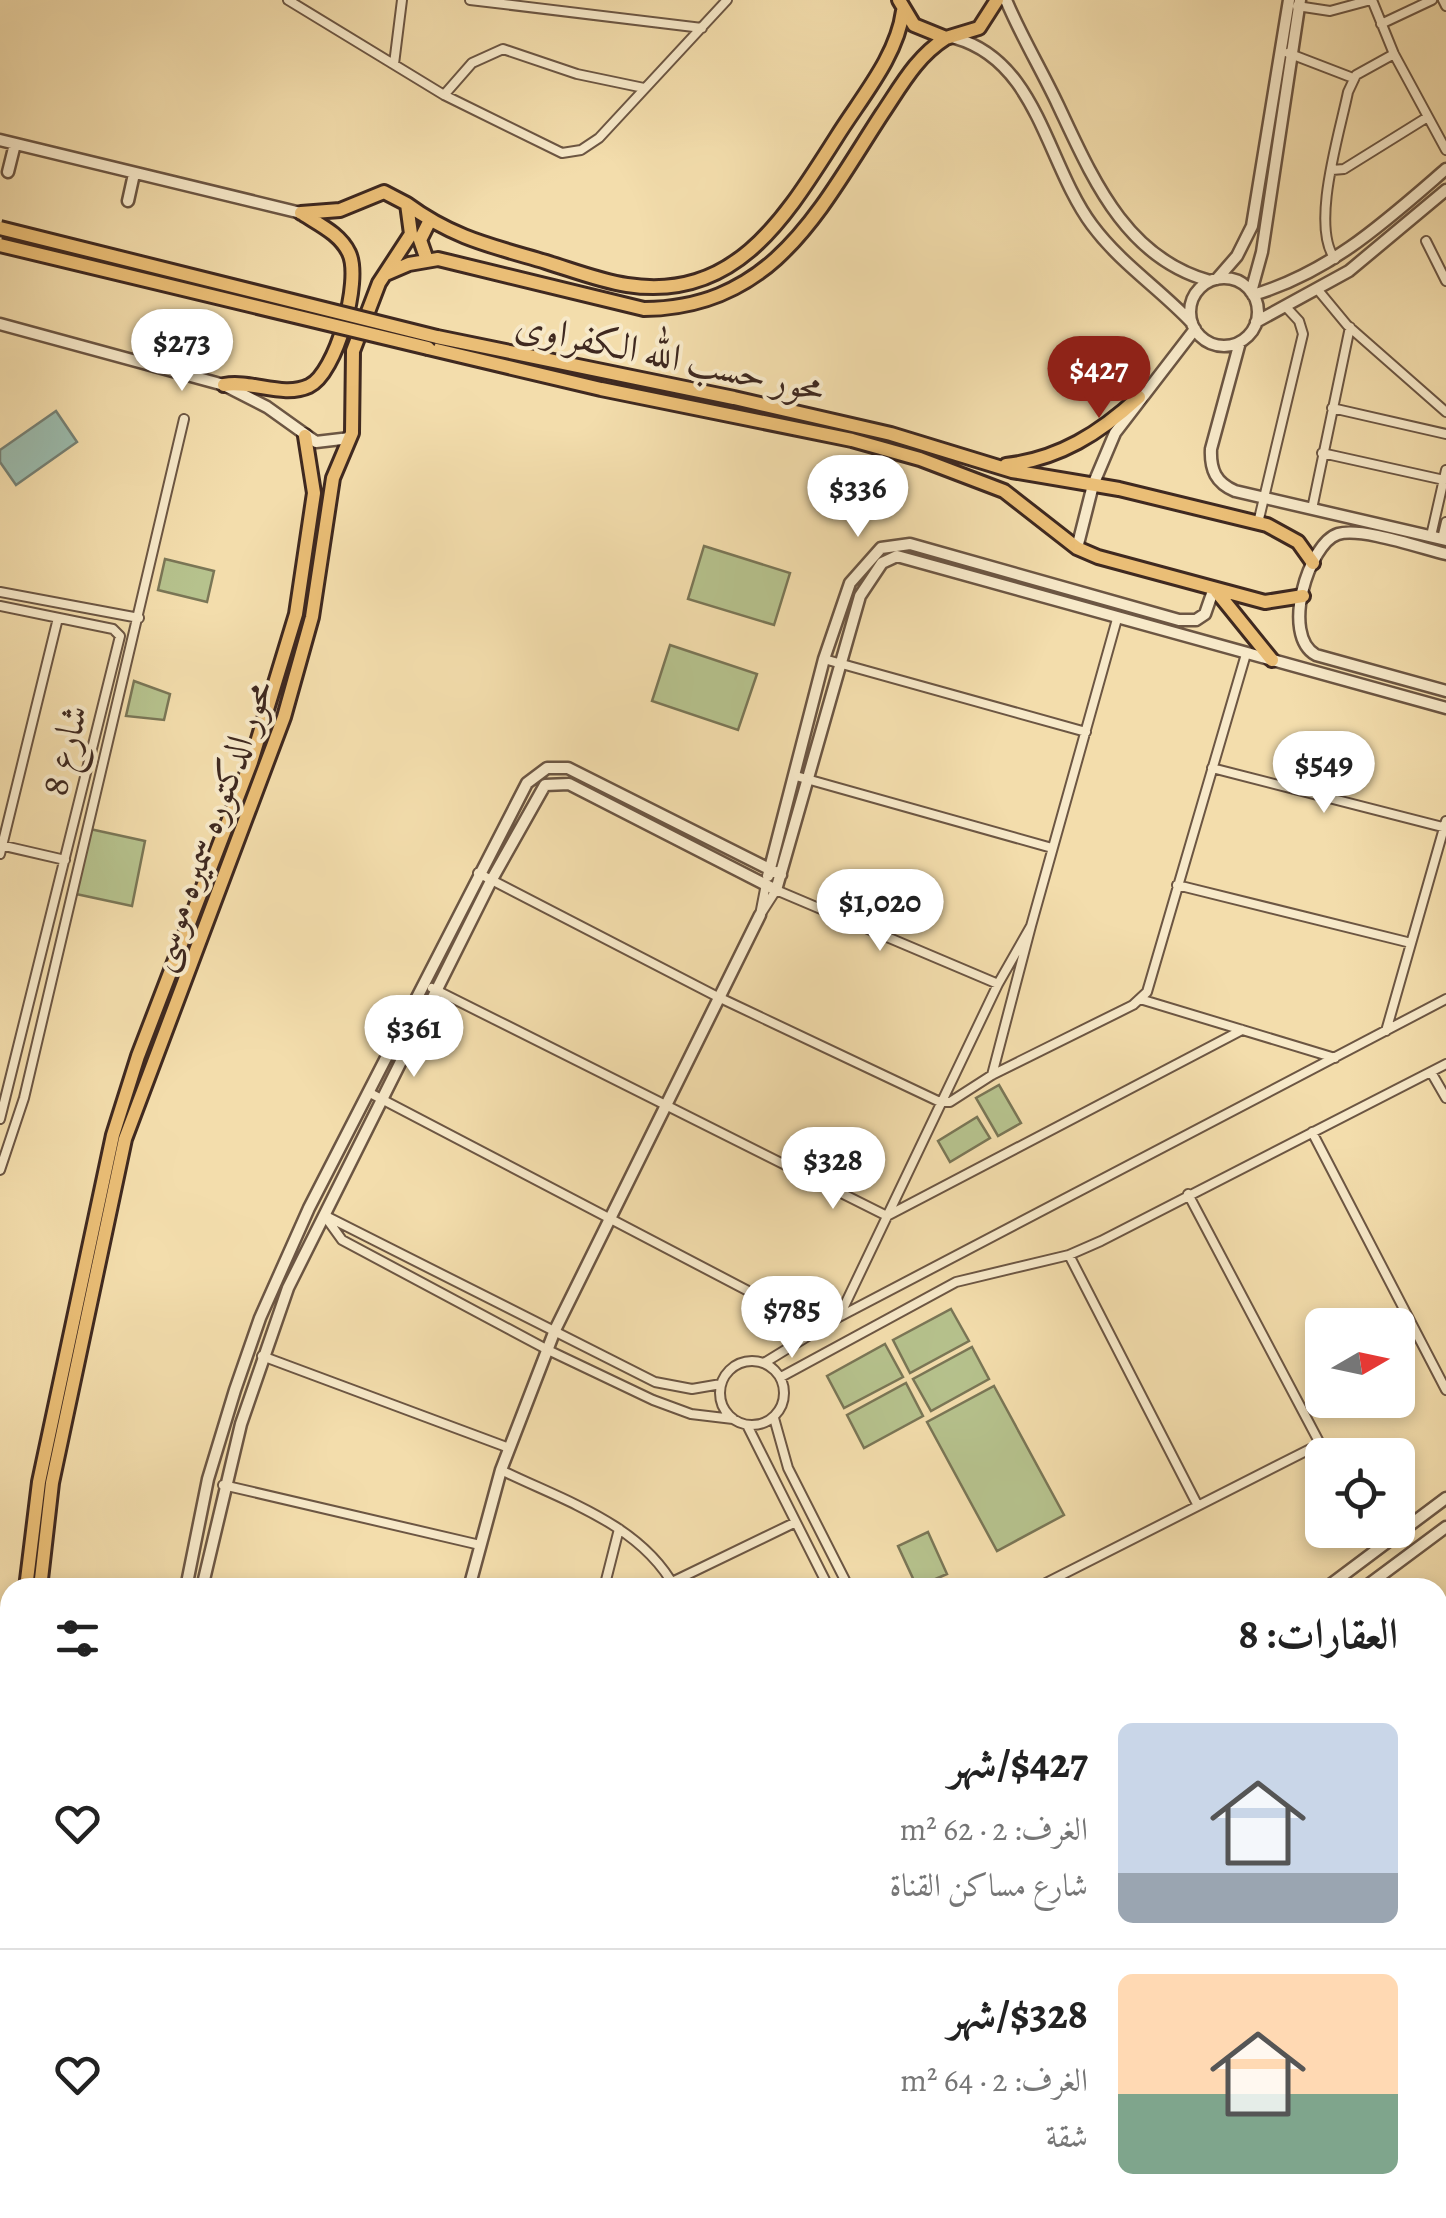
<!DOCTYPE html>
<html lang="ar">
<meta charset="utf-8">
<style>
:root{--surface:#fff;--page:#f2f2f2;--text:#222;--muted:#767676;--line:#e0e0e0;--accent:#8f2418}
body{margin:0;font-family:Alegreya,Amiri,serif;background:var(--page);color:var(--text);direction:rtl;height:100vh;display:flex;flex-direction:column;font-size:38px;white-space:nowrap}
*{box-sizing:border-box;margin:0}
p{font-size:32px;color:var(--muted)}
.icon{flex:none;width:55px;height:55px;fill:none;stroke:currentColor;stroke-width:2;stroke-linecap:round;stroke-linejoin:round}
.map{position:relative;flex:1;overflow:hidden;direction:ltr}
.sheet{position:absolute;left:0px;top:1578px;width:1448px;height:642px;display:flex;flex-direction:column;background:var(--surface);border-radius:30px 30px 0 0;box-shadow:0 5px 15px #0003;direction:rtl}
.sheet>*{flex:none}
.needle{width:65px;rotate:81deg}
.buttons{position:absolute;left:1305px;top:1308px;display:grid;gap:20px}
.buttons a{display:grid;place-items:center;width:110px;height:110px;border-radius:15px;background:var(--surface);box-shadow:0 5px 15px #0003;font-size:50px}
.price{position:absolute;translate:-50% -85px;padding:0 22px;border-radius:35px;background:#fff;color:#222;font-size:32px;line-height:65px;filter:drop-shadow(0 2px 5px #0008)}
.price::after{content:'';position:absolute;left:50%;top:60px;width:30px;height:22px;margin-left:-15px;background:inherit;clip-path:polygon(0 0,100% 0,50% 100%)}
.price.on{background:var(--accent);color:#fff}
ul{padding:0;list-style:none}
li{display:flex;align-items:center;gap:30px;height:250px;padding:0 50px}
li+li{border-top:2px solid var(--line)}
li span{display:grid;place-items:center;flex:none;width:280px;height:200px;border-radius:15px;color:#555}
li>.icon{margin-inline-start:auto}
span .icon{width:120px;height:120px;fill:#fffc;stroke-width:1}
li b{font-size:42px}
h2{display:flex;justify-content:space-between;align-items:center;height:120px;padding:0 50px;font-size:42px}
.map>svg:first-child{display:block}
.green{fill:#b6c28d;stroke:#7a7656;stroke-width:2.5}
.water{fill:#9bbbad;stroke:#768175;stroke-width:2.5}
.lines{fill:none;stroke-linecap:round;stroke-linejoin:round}
.minor-casing{stroke:#6c5643;stroke-width:12}
.tertiary-casing{stroke:#6c5643;stroke-width:15}
.primary-casing{stroke:#3f2920;stroke-width:18}
.minor{stroke:#f7e9c9;stroke-width:8}
.tertiary{stroke:#f7e9c9;stroke-width:10}
.primary{stroke:#eabe76;stroke-width:12}
.primary-bridge-casing{stroke:#3f2920;stroke-width:18;stroke-linecap:butt}
.primary-bridge{stroke:#eabe76;stroke-width:12}
.labels{text-anchor:middle;dominant-baseline:central;stroke-width:8;stroke-linejoin:round;paint-order:stroke}
.street-label{font-size:38px;fill:#3f2920;stroke:#f7e9c9}
</style>
<div class="map">
<svg width="1446" height="2218" viewBox="0 0 1446 2218">
<rect width="100%" height="100%" fill="#f3ddac"/>
<filter id="stains"><feTurbulence type="fractalNoise" baseFrequency=".002" numOctaves="4"/><feColorMatrix values="0 0 0 0 .2 0 0 0 0 .09 0 0 0 0 .02 0 0 0 .5 -.17"/></filter>
<radialGradient id="worn" r=".72"><stop offset=".6" stop-color="#630" stop-opacity="0"/><stop offset="1" stop-color="#630" stop-opacity=".3"/></radialGradient>
<path class="green" d="M704 546 790 573 774 625 688 599Z
M165 559 214 571 207 602 158 590Z
M670 645 757 674 738 730 652 701Z
M134 681 170 694 164 720 126 716Z
M90 829 145 841 132 906 76 894Z
M999 1085 1021 1123 998 1136 976 1098Z
M977 1117 990 1138 950 1162 938 1141Z
M951 1309 969 1341 910 1373 893 1340Z
M885 1344 903 1377 844 1408 827 1376Z
M972 1347 989 1379 931 1411 913 1379Z
M906 1383 923 1416 864 1448 847 1415Z
M994 1386 1064 1515 997 1551 927 1422Z
M928 1532 947 1574 917 1587 898 1546Z"/>
<path class="water" d="M56 411 77 442 16 485 0 462V450Z"/>
<g class="lines">
<g class="minor-casing">
<path id="minor" d="M288 0 444 95 562 153 581 150 599 138 727 0
M470 0 702 28
M1372 0 1394 54 1446 150
M1443 0 1446 6
M1297 6 1330 11 1371 0
M1381 24 1432 0
M1288 53 1353 78
M394 64 402 0
M444 95 472 63 503 49 577 74 644 88
M1332 170 1344 169 1426 118
M1426 241 1446 281
M1335 259C1310 226 1340 132 1348 92L1356 75 1394 54
M1318 290 1347 325 1446 412
M1332 408 1446 434
M1322 453 1444 480
M1312 509 1350 327
M1258 523 1303 334 1299 321 1286 307
M1431 536 1446 470
M1442 539 1446 522
M0 592 139 618
M0 606 113 629 120 636 0 1119
M824 659 1086 732
M1212 768 1446 828
M796 776 1052 848
M0 845 65 860
M0 854 58 618
M478 873 716 996 940 1102H950L992 1075 1133 1005 1147 992 1246 654
M1177 885 1411 943
M760 915 776 890 998 984
M760 915 766 884
M432 988 887 1216 1242 1030
M1140 999 1335 1058
M1386 1031 1446 821
M1431 1072 1446 1098
M992 1075 1031 926
M368 1092 819 1328
M1312 1132 1446 1390
M0 1170 24 1098 184 419
M1188 1194 1326 1455
M324 1215 342 1240 548 1350 653 1400 691 1414 733 1419
M324 1215 655 1382 692 1389 721 1384
M1069 1255 1197 1504
M839 1317 998 984 1031 926 1117 619
M262 1356 509 1448
M720 1393a32 32 0 1 1 64 0a32 32 0 1 1-64 0Z
M764 1363 839 1317 1446 999
M781 1377 956 1282 1069 1255 1101 1241 1446 1064
M774 1418 788 1468 849 1588
M747 1425 829 1588
M501 1470C562 1500 641 1524 675 1588
M223 1485 480 1545
M1366 1530 1376 1550
M672 1582 794 1523
M604 1588 619 1529
M1036 1588 1320 1444"/>
</g>
<g class="tertiary-casing">
<path id="tertiary" d="M1006 0C1021 36 1041 69 1058 105 1092 177 1125 258 1210 281
M955 38C1038 61 1046 163 1092 225 1121 264 1159 288 1192 323
M0 140 301 213
M8 172 15 144
M128 201 134 174
M1190 312a34 34 0 1 1 68 0a34 34 0 1 1-68 0Z
M1217 279 1237 256 1252 226 1289 0
M1251 292 1262 252 1300 0
M1253 295C1331 272 1386 221 1446 169
M1256 322 1349 271 1446 190
M0 324 224 385 267 407 316 442 350 438
M1240 342 1211 449C1210 470 1216 483 1235 491L1446 540
M1077 548 1093 485 1115 433 1195 329
M1446 554C1421 548 1361 527 1338 534 1309 543 1280 635 1316 655L1446 691
M768 876 824 659 850 583 881 548 910 544 1179 620H1196L1205 614 1213 591
M186 1588 208 1479 235 1390 260 1318 309 1208 527 783 547 768H568L781 875
M202 1588 241 1424 288 1288 491 881 545 785 569 784 776 890 860 596 882 563 897 556 1446 708
M469 1588 501 1470 555 1330 760 915
M1326 1588 1446 1498
M1364 1588 1446 1527
M259 2210 263 2218
M275 2210 278 2218
M486 2218 496 2210
M516 2218 527 2210"/>
</g>
<g class="primary-casing">
<path id="primary" d="M899 0 914 25 946 38 979 28 997 0
M407 204C453 238 492 246 546 262 572 270 600 281 627 285 736 302 786 216 836 138 860 99 897 57 903 11
M427 260 420 240 429 222
M388 273 409 264 438 259 644 309C774 308 820 209 882 114 901 86 916 57 946 38
M437 337 734 398 891 434 1012 471 1119 489 1267 525 1298 542 1313 563
M428 348 601 389 852 440 920 459 1004 491 1077 548 1098 557 1265 602 1303 596
M224 385C252 380 283 398 309 386 336 374 362 280 349 253 340 234 320 225 303 214
M1006 465C1059 459 1100 433 1139 397
M1217 592 1272 660
M26 1588 39 1482 113 1135 138 1056 251 762 296 614 314 493 305 436
M40 1588 52 1483 125 1139 284 717 312 617 333 478 352 433 353 351 379 283 411 234 407 204 384 192 340 210 301 213
M121 2210 122 2218
M145 2210 147 2218"/>
</g>
<use href="#minor" class="minor"/>
<use href="#tertiary" class="tertiary"/>
<use href="#primary" class="primary"/>
<g class="primary-bridge-casing">
<path id="primary-bridge" d="M0 228 437 337
M0 245 428 348"/>
</g>
<use href="#primary-bridge" class="primary-bridge"/>
</g>
<g class="labels">
<g class="street-label">
<text transform="translate(670 356) rotate(12)">محور حسب الله الكفراوى</text>
<text transform="translate(64 750) rotate(-76)">شارع 8</text>
<text transform="translate(209 825) rotate(-70)">محور الدكتوره سميره موسى</text>
</g>
</g>
<rect width="100%" height="100%" filter="url(#stains)"/>
<rect width="100%" height="100%" fill="url(#worn)"/>
</svg>
<div class="buttons">
<a><svg class="needle" viewBox="-14 -14 28 28"><path d="M0-13l5 13h-10z" fill="#e53935"/><path d="M0 13l5-13h-10z" fill="#767676"/></svg></a>
<a><svg class="icon" aria-label="locate" viewBox="0 0 24 24"><circle cx="12" cy="12" r="6"/><path d="M12 2v4M12 18v4M2 12h4M18 12h4"/></svg></a>
</div>
<b class="price" style="left:182px;top:394px">$273</b>
<b class="price on" style="left:1099px;top:421px">$427</b>
<b class="price" style="left:858px;top:540px">$336</b>
<b class="price" style="left:1324px;top:816px">$549</b>
<b class="price" style="left:880px;top:954px">$1,020</b>
<b class="price" style="left:414px;top:1080px">$361</b>
<b class="price" style="left:833px;top:1212px">$328</b>
<b class="price" style="left:792px;top:1361px">$785</b>
<section class="sheet">
<h2>العقارات: 8<svg class="icon" aria-label="filters" viewBox="0 0 24 24"><path d="M4 7h16M4 17h16"/><circle cx="9" cy="7" r="2"/><circle cx="15" cy="17" r="2"/></svg></h2>
<ul>
<li><span style="background:linear-gradient(#c9d6e8 75%,#9aa5b1 0)"><svg class="icon" aria-label="home" viewBox="0 0 24 24"><path d="M3 11l9-7 9 7M6 9v11h12V9"/></svg></span><div><b>$427/شهر</b><p>الغرف: 2 · 62 m²</p><p>شارع مساكن القناة</p></div><svg class="icon" aria-label="heart" viewBox="0 0 24 24"><path d="M12 20l-8-8c-3-5 5-10 8-4 3-6 11-1 8 4z"/></svg></li>
<li><span style="background:linear-gradient(#ffd9b3 60%,#7fa58c 0)"><svg class="icon" aria-label="home" viewBox="0 0 24 24"><path d="M3 11l9-7 9 7M6 9v11h12V9"/></svg></span><div><b>$328/شهر</b><p>الغرف: 2 · 64 m²</p><p>شقة</p></div><svg class="icon" aria-label="heart" viewBox="0 0 24 24"><path d="M12 20l-8-8c-3-5 5-10 8-4 3-6 11-1 8 4z"/></svg></li>
</ul>
</section>
</div>
